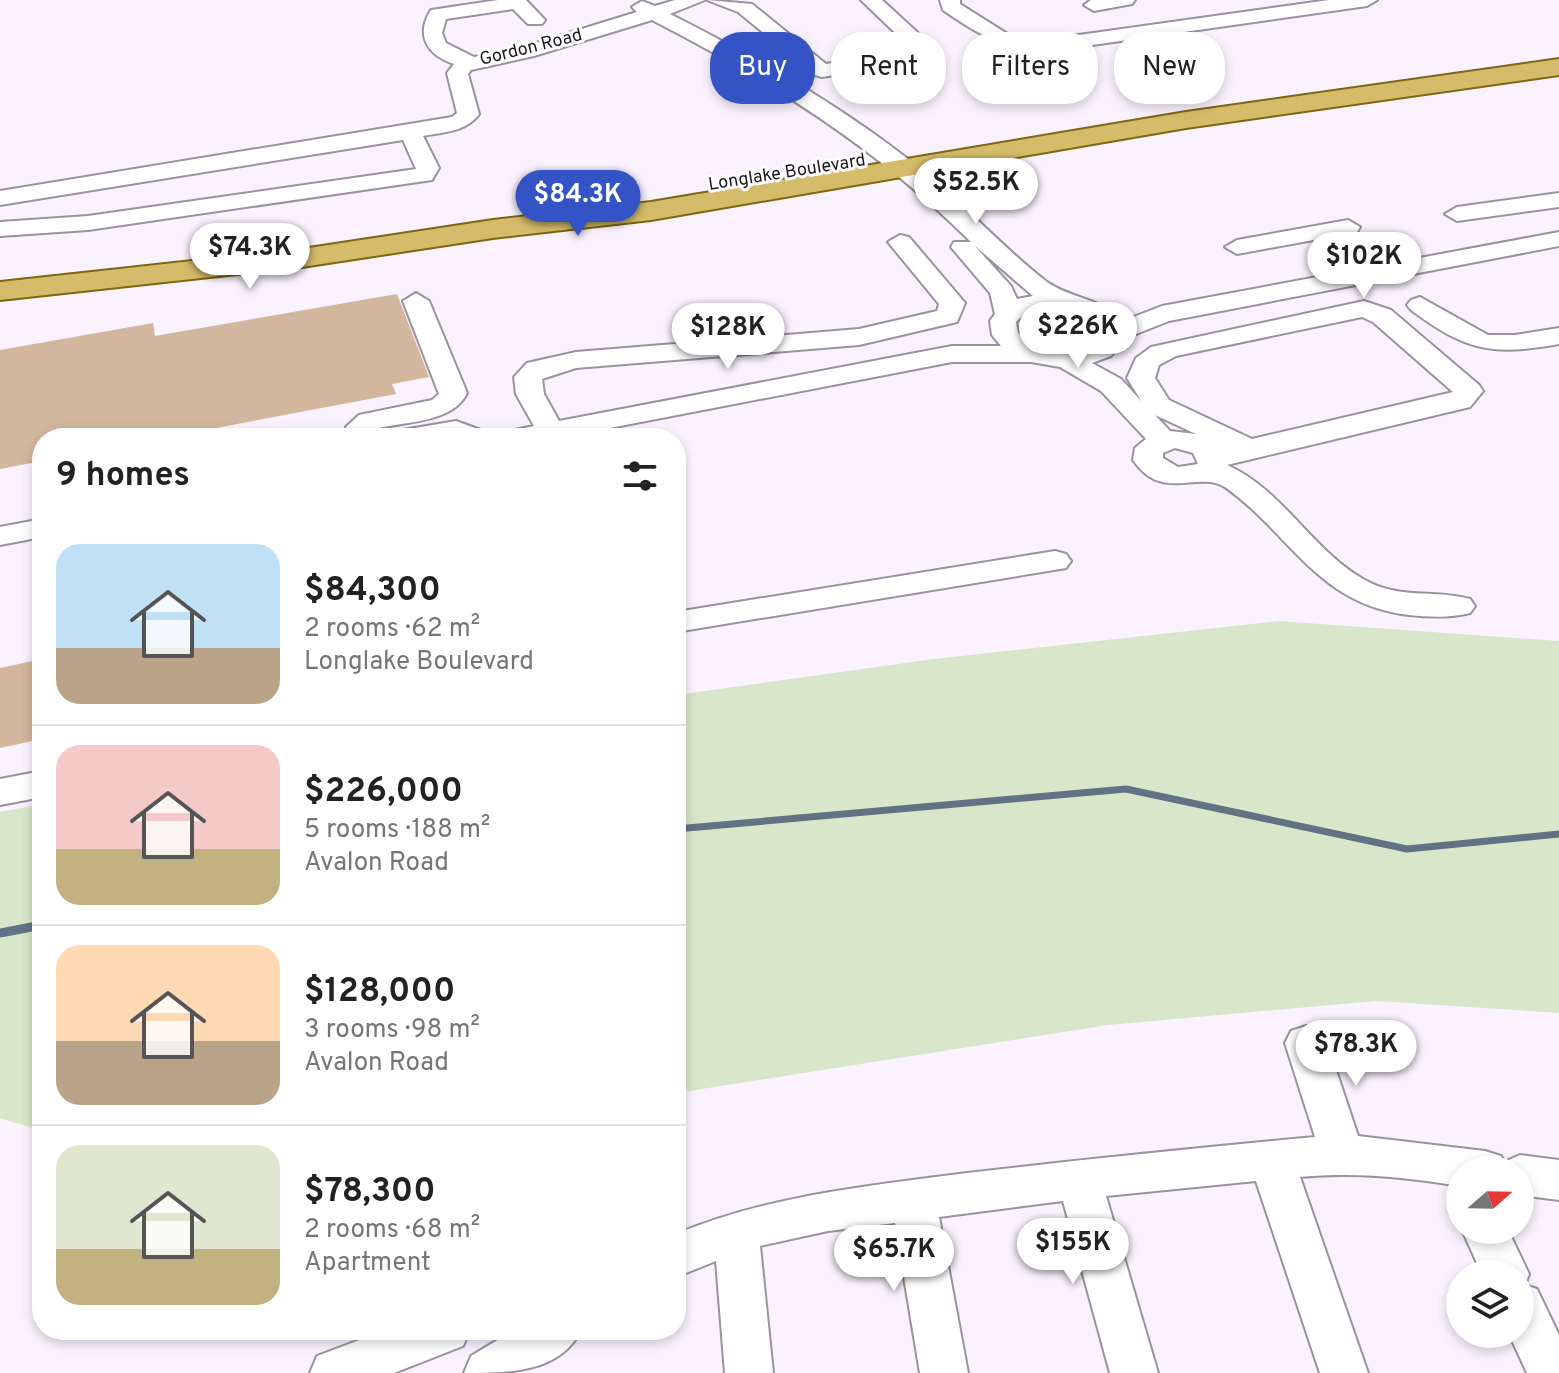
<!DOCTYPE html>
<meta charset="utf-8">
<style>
:root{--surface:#fff;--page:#f2f2f2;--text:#222;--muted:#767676;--line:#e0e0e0;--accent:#3454c5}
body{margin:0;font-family:Overpass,sans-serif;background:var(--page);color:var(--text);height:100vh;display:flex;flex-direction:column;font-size:30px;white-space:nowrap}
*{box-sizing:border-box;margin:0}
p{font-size:26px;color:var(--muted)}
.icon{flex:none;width:44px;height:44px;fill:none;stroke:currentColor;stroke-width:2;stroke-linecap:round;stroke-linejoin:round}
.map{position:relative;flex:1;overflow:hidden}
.details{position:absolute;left:32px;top:428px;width:654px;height:912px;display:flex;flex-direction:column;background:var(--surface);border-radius:32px;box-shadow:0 4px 12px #0003}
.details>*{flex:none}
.banner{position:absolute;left:710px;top:32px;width:728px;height:72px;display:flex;gap:16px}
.needle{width:52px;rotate:70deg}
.tools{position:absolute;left:1446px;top:1156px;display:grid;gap:16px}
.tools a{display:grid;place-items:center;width:88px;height:88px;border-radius:50%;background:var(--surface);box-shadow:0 4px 12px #0003;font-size:40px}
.price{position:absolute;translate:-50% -68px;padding:0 18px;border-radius:28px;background:#fff;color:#222;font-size:26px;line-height:52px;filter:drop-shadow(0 2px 4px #0008)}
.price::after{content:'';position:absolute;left:50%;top:48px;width:24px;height:18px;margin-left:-12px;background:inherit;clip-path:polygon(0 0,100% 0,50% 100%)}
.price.selected{background:var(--accent);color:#fff}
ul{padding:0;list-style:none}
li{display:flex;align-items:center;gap:24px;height:200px;padding:0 24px}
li+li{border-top:2px solid var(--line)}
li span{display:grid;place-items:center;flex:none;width:224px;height:160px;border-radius:24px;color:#555}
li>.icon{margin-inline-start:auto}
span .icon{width:96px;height:96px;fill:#fffc;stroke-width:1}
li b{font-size:34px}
h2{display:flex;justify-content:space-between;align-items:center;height:96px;padding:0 24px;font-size:34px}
.chip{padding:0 28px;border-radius:32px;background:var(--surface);box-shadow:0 4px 12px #0003;font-size:28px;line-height:72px}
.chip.selected{background:var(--accent);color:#fff}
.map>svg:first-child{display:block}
.green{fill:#d8e7ca}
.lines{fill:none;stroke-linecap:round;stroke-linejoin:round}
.stream-far1{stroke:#5f7384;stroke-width:7}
.stream{stroke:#5f7384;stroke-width:9}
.building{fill:#d3b69e}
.minor-casing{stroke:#9b92a0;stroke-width:4}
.major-casing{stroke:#81650f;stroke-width:4}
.minor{fill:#fff;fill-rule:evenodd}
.major{fill:#d4bc6b;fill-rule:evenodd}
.labels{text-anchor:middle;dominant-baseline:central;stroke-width:6;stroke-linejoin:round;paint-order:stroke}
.far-street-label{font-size:18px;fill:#1b171d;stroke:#fff}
</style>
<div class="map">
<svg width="1559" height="1373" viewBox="0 0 1559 1373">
<rect width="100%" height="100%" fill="#faf2fe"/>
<path class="green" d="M1278 621 1559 641V1013L1376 1001 1108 1025 676 1093V695L934 659Z
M42 804V1131L0 1118V812Z"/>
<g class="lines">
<path class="stream-far1" d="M676 829 1126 789 1407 849 1559 834"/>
<path class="stream" d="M0 933 42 925"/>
</g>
<path class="building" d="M397 294 429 377 392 384 396 394 163 438H42V461L0 469V350L153 323 155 336Z
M42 659V739L0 748V668Z"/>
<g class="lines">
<g class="minor-casing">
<path id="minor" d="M498 0H526L545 20 542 24H528L513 9 446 19 442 33 446 43 474 57 523 47 637 12 632 7 642 1 655 6 675 0H705L670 14C759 59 847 109 924 172 967 207 1003 248 1047 282 1071 299 1102 298 1123 321L1162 306 1559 232V246L1169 321 1126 338 1111 356 1092 363 1121 379 1142 402 1127 378 1136 358 1151 347 1364 301 1391 310 1479 385 1483 391 1470 407 1227 465C1282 489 1311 549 1363 579 1398 600 1434 589 1470 599L1475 606 1470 613C1451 618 1429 617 1409 615 1317 604 1292 535 1225 487 1196 470 1163 503 1133 460L1135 448 1146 439 1101 391 1060 367 1031 362H952L558 438H500L504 432 534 426 516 394 514 377 527 363 576 352 859 329 937 311 939 304 888 242 900 235 909 237 965 303 957 322 859 345 576 368 542 379 544 394 559 421 952 346H1001L992 335 990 321 995 314 990 293 951 247 954 242H971C877 148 769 80 652 20L534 56 471 70 468 74 479 114C466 132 444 132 423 136L439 168 432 180 88 230 0 236V222L88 216 416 169 403 140 0 205V191L452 117 457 113 447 73 454 64C427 55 415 35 431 10ZM974 245 1033 296 1017 299 1011 286ZM1057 309 1078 313 1099 326 1100 339C1075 359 1041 354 1018 333L1016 322 1025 313ZM1362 317 1373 322 1453 392 1252 439 1169 400 1155 378 1159 365 1176 356ZM1155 415 1196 434 1170 431ZM1175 448 1193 453 1198 464 1178 467 1163 458V453Z
M707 0 752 4 826 64 913 50 861 0H882L931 45 934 54 924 60 822 77 815 75 738 12Z
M940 0H960V4L1009 35 1043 40 1329 0H1377L1367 6 1043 52C1003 49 976 33 943 10Z
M1091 0H1135L1132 4 1094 11 1084 5Z
M1559 193V207L1457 221 1445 214 1457 207Z
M1348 220 1360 227 1357 232 1237 254 1225 247 1237 240Z
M416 293 429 301 467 393C454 422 406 422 378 428L374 438H346V427L359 415 432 400 439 394 403 301Z
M1420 297 1488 335H1515L1559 328V344C1492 356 1466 351 1411 310L1407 305 1411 300Z
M456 421 486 432 490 438H387L391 432Z
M42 519V537L0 545V527Z
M1055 551 1066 554 1071 561 1066 568 676 632V612Z
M42 771V797L0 805V779Z
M1306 1026 1321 1031 1327 1043 1358 1136 1485 1151 1501 1156 1504 1162 1520 1155 1559 1160V1200L1520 1195V1170H1460V1186C1405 1177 1355 1172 1300 1177L1368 1373H1320L1256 1181 1106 1196 1158 1373H1110L1063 1201 939 1217 968 1373H920L895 1223 828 1231 760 1246 773 1373H725L716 1261 676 1277V1234C769 1196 860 1187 959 1174 1078 1160 1196 1148 1315 1137L1285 1043 1291 1031Z
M1462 1230H1508L1529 1274 1525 1285 1537 1289 1559 1335V1373H1527L1509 1334H1520V1274H1482Z
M386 1330H470L463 1346 394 1373H310L317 1356Z
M514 1330H581C560 1373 508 1373 464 1373L471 1356Z"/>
</g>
<g class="major-casing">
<path id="major" d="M1559 59V75L1186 128 651 220 493 238 302 267 0 300V282L302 249 493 220 651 202 1186 112Z"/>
</g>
<use href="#minor" class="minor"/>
<use href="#major" class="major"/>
</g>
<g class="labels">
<g class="far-street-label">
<text transform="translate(531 48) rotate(-14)">Gordon Road</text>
<text transform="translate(787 173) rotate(-9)">Longlake Boulevard</text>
</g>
</g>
</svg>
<div class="tools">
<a><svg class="needle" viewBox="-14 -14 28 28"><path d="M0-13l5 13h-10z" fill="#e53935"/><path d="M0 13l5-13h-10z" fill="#767676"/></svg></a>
<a><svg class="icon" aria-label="layers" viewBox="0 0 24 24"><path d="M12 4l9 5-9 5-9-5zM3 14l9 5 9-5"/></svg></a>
</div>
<b class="price" style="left:976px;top:226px">$52.5K</b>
<b class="price selected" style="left:578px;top:238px">$84.3K</b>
<b class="price" style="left:250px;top:291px">$74.3K</b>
<b class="price" style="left:1364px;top:300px">$102K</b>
<b class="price" style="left:1078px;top:370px">$226K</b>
<b class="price" style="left:728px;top:371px">$128K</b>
<b class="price" style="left:1356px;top:1088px">$78.3K</b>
<b class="price" style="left:1073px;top:1286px">$155K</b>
<b class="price" style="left:894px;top:1293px">$65.7K</b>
<div class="banner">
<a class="chip selected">Buy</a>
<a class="chip">Rent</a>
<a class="chip">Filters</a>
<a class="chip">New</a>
</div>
<section class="details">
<h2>9 homes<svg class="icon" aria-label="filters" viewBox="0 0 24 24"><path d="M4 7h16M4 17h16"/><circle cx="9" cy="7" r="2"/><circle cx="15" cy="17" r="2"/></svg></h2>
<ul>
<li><span style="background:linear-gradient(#bfe0f5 65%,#b9a48a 0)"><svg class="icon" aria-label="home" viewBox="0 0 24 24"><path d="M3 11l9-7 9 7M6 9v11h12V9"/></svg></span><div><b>$84,300</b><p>2 rooms · 62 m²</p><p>Longlake Boulevard</p></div></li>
<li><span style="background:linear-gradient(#f6c9c9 65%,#c2b280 0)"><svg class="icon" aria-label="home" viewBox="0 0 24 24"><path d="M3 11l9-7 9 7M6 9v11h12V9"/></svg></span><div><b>$226,000</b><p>5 rooms · 188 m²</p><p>Avalon Road</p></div></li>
<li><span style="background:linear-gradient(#ffd9b3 60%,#b9a48a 0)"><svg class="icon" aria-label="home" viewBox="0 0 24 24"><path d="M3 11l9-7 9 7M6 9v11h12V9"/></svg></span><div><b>$128,000</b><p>3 rooms · 98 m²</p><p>Avalon Road</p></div></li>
<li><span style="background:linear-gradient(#dfe7d0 65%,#c2b280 0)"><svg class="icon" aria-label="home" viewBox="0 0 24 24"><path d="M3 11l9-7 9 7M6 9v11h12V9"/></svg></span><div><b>$78,300</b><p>2 rooms · 68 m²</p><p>Apartment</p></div></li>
</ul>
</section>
</div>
